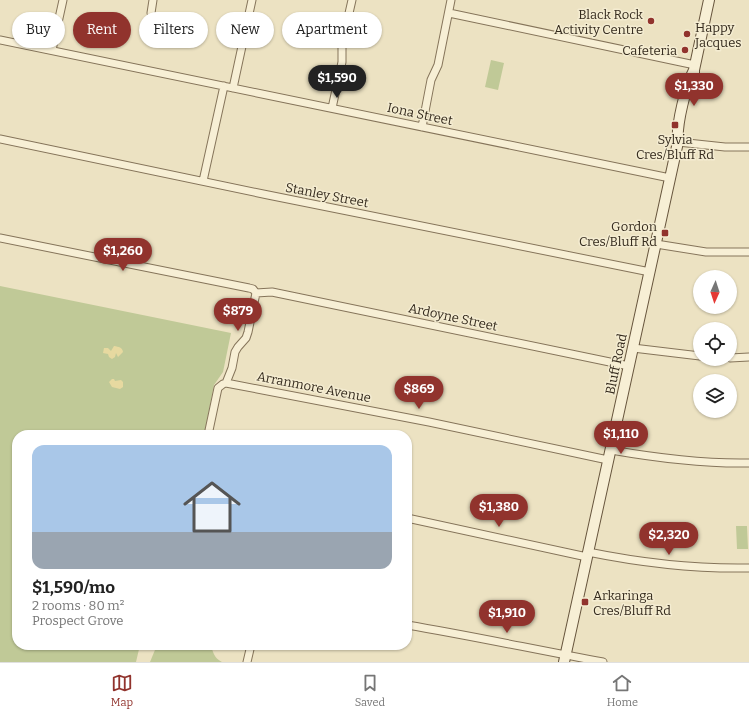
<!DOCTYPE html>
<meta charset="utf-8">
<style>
:root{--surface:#fff;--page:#f2f2f2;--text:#222;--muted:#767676;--line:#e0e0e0;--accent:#91332d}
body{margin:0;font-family:Bitter,serif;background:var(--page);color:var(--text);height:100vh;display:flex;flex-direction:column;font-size:15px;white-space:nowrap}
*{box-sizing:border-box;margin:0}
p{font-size:13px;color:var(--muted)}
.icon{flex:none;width:22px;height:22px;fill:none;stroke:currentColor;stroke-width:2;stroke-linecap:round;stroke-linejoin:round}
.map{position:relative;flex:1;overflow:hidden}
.sheet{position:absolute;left:12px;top:430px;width:400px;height:220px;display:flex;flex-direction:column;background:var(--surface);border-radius:16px;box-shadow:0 1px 3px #0004}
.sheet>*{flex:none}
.top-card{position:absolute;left:12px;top:12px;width:400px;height:36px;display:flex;gap:8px}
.needle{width:26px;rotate:183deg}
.buttons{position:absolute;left:693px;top:270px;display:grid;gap:8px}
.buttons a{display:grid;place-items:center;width:44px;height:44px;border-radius:50%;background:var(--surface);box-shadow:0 1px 3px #0004;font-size:20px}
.price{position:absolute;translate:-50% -34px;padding:0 9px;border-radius:14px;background:var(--accent);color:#fff;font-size:13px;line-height:26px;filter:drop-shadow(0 1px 2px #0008)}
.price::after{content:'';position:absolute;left:50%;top:24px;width:12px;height:9px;margin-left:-6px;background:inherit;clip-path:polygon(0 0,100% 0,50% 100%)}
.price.active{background:#222;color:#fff}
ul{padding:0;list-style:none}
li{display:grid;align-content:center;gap:8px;height:212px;padding:0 20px}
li+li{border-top:1px solid var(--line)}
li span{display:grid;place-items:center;height:124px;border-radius:12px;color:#555}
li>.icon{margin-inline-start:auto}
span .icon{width:72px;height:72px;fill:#fffc;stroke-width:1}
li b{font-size:17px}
.pill{padding:0 14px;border-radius:18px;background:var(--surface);box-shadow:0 1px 3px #0004;font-size:14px;line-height:36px}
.pill.active{background:var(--accent);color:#fff}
.tab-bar{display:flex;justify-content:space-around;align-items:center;height:56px;border-top:1px solid var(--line);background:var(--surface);font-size:11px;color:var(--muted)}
.tab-bar a{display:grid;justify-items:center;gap:2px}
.tab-bar .active{color:var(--accent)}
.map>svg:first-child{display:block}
.green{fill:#c0c997}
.sand{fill:#e7d9a0}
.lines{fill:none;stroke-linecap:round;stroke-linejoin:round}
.street-casing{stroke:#85745a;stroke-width:9}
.secondary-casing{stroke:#67553d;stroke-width:12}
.street{stroke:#f7efd5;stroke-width:7}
.secondary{stroke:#f7efd5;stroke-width:10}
.poi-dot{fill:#91332d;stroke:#f4ecd1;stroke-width:1.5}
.labels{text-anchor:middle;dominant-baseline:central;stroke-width:3;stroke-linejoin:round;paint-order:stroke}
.poi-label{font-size:13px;fill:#352b1e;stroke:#f4ecd1;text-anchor:end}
.street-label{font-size:13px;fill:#352b1e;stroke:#f4ecd1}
</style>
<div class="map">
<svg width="749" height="662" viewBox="0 0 749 662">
<rect width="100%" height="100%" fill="#ece2c2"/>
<path class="green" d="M491 60 504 63 498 90 485 87Z
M0 286 231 333 223 372 214 385 204 435H17V645H140L136 662H0Z
M736 526H747L748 549H737Z
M157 645H210V648L212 649C214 655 216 659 222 662H150Z"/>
<path class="sand" d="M114 346C119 347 122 347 123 352L118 357 116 353 115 357 112 359 109 357 108 354 103 353 104 348H108L111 351Z
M112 379H114L115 381 121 380 123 382V387L120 389 112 387 109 382Z"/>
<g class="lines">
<g class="street-casing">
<path id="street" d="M151 13 153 0
M449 13 695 65
M0 40 670 178
M52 50 63 0
M233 88 252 0
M332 108 342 62V44L352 0
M422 127 431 80 438 65 451 0
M0 139 268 195 650 272
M678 142 725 147H749
M203 181 224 86
M0 238 249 288 253 289 256 293
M656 244 706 252H749
M256 293 272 292 629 366
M633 348 700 356
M730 358 749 357
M226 383 232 368 235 352 238 347 246 338 248 332 256 293
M208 435 218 388 223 384 226 383 429 422 608 460
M611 450C657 458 702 464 749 463
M407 518 587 557
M588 552C642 563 694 569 749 568
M407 625C473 636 537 650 603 662
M247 662 251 645"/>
</g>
<g class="secondary-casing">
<path id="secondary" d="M694 76V70L709 0
M564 662 678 142C676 125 686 85 694 70"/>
</g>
<use href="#street" class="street"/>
<use href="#secondary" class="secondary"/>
</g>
<g class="poi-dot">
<circle cx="651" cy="21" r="4"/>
<circle cx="687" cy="34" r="4"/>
<circle cx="685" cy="50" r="4"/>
<rect x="671" y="121" width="8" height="8" rx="2"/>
<rect x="661" y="229" width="8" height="8" rx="2"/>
<rect x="581" y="598" width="8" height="8" rx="2"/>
</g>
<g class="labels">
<g class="poi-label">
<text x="643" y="14">Black Rock<tspan x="643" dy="15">Activity Centre</tspan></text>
<text x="695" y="27" text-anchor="start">Happy<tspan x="695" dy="15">Jacques</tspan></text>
<text x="677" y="50">Cafeteria</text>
<text x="675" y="139" text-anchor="middle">Sylvia<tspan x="675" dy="15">Cres/Bluff Rd</tspan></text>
<text x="657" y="226">Gordon<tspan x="657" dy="15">Cres/Bluff Rd</tspan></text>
<text x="593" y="595" text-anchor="start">Arkaringa<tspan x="593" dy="15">Cres/Bluff Rd</tspan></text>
</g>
<g class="street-label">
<text transform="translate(420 114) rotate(12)">Iona Street</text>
<text transform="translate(327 195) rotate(11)">Stanley Street</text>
<text transform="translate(453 317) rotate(12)">Ardoyne Street</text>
<text transform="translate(616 364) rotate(-78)">Bluff Road</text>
<text transform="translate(314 387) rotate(11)">Arranmore Avenue</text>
</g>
</g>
</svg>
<div class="buttons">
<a><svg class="needle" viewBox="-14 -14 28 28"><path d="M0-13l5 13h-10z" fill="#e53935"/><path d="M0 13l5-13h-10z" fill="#767676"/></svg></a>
<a><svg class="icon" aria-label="locate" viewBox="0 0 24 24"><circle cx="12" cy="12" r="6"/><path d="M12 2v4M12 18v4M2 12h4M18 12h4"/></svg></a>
<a><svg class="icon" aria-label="layers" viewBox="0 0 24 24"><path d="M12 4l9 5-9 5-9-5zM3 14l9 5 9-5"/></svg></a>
</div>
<b class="price active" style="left:337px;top:99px">$1,590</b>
<b class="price" style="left:694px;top:107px">$1,330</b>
<b class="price" style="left:123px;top:272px">$1,260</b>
<b class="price" style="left:238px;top:332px">$879</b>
<b class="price" style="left:419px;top:410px">$869</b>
<b class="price" style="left:621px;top:455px">$1,110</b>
<b class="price" style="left:499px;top:528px">$1,380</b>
<b class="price" style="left:669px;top:556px">$2,320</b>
<b class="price" style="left:507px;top:634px">$1,910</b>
<div class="top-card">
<a class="pill">Buy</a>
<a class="pill active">Rent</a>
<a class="pill">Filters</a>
<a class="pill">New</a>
<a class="pill">Apartment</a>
</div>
<section class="sheet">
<ul>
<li><span style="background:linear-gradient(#a9c7e8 70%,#9aa5b1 0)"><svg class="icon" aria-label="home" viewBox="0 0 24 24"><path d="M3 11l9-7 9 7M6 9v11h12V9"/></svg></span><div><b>$1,590/mo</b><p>2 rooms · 80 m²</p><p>Prospect Grove</p></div></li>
</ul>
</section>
</div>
<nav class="tab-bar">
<a class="active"><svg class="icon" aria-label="map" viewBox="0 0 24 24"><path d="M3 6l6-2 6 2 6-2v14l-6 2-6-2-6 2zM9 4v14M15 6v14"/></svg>Map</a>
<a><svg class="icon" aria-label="saved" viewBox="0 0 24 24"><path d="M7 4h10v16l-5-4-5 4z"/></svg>Saved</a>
<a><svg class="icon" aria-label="home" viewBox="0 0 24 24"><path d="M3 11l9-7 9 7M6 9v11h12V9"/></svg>Home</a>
</nav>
